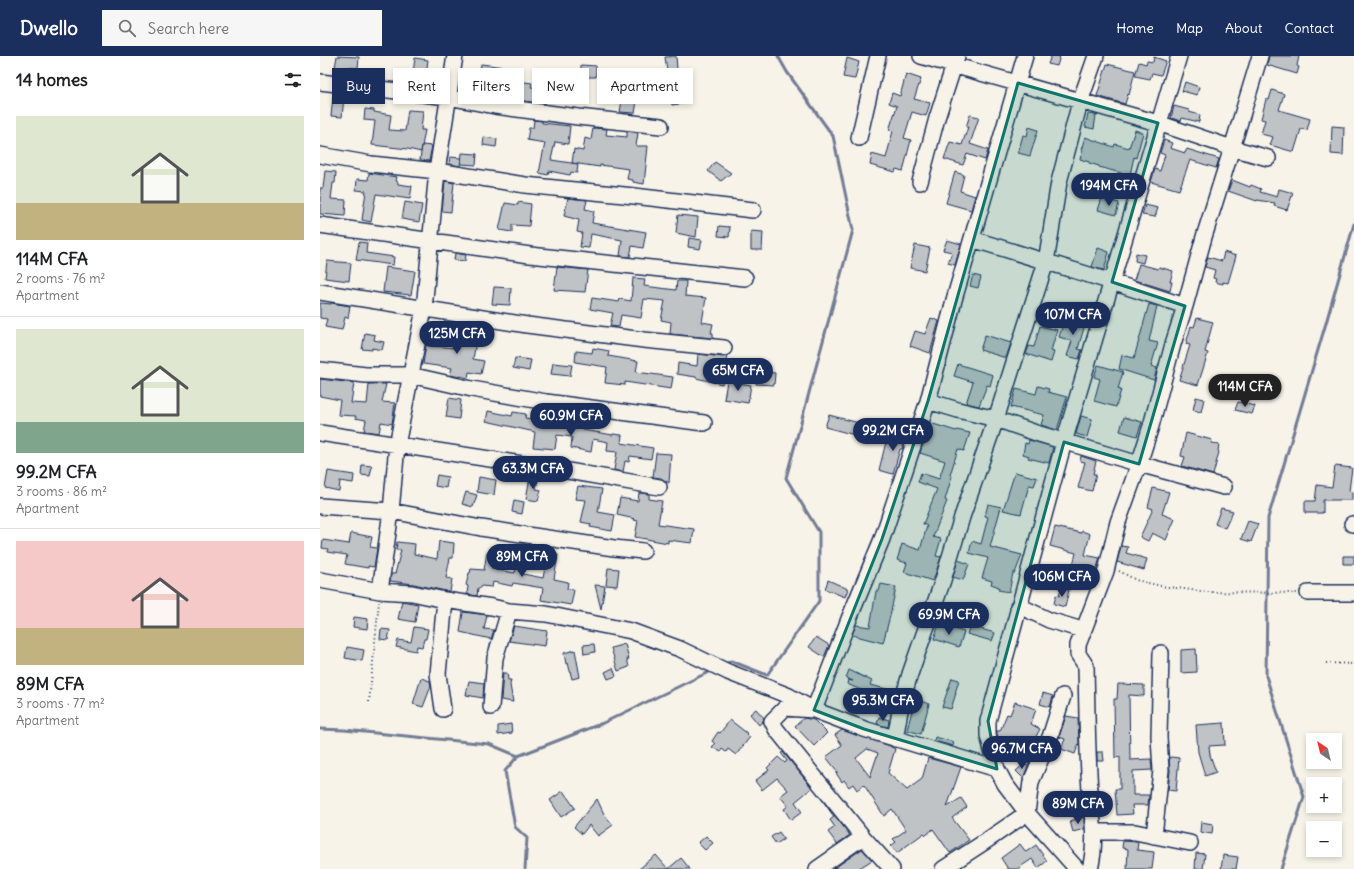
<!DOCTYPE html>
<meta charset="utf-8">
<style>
:root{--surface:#fff;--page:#f6f6f6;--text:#202124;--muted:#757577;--line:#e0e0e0;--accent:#1b2f5e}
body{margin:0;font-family:Delius,sans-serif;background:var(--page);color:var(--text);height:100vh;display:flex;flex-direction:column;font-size:15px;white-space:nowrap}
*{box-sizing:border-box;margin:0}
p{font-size:13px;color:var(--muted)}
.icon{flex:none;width:22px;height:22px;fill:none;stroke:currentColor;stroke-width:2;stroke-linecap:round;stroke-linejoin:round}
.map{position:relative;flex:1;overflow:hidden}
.side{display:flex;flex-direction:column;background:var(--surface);width:320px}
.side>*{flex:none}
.guide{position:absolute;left:12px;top:12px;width:380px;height:36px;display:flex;gap:8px}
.needle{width:26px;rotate:325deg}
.buttons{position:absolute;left:986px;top:677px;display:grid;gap:8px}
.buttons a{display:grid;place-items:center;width:36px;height:36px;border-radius:0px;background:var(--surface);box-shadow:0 2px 6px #0003;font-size:20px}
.price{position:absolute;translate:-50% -34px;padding:0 9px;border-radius:14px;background:var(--accent);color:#fff;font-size:13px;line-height:26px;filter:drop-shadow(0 1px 2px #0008)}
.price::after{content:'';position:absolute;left:50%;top:24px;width:12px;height:9px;margin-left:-6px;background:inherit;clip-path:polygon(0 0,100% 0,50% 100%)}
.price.active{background:#222;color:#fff}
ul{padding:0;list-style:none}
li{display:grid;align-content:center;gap:8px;height:212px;padding:0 16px}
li+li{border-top:1px solid var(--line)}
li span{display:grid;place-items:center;height:124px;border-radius:0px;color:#555}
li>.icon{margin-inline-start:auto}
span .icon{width:72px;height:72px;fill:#fffc;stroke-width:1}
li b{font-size:17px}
h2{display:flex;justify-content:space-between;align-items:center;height:48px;padding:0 16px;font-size:17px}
.tag{padding:0 14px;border-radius:0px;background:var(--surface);box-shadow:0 2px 6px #0003;font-size:14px;line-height:36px}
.tag.active{background:var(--accent);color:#fff}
header{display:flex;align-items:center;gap:24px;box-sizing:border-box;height:56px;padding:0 20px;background:var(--accent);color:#fff}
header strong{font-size:19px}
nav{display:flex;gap:22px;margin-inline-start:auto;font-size:14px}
.search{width:280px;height:36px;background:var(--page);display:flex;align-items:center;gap:10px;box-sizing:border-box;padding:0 14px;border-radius:0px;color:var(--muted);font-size:15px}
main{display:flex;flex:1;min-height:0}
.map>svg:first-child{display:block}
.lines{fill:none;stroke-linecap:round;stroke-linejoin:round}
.stream{stroke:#727c95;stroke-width:3}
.building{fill:#c0c3c5;stroke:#1b2f5e;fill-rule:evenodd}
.minor-casing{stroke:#1b2f5e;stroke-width:18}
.path{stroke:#1b2f5e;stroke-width:2;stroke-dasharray:1 3;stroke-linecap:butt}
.minor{stroke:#f7f3e8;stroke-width:15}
.marked{fill:#0f766e;fill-opacity:0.2;stroke:#0f766e;stroke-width:3;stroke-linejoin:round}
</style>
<header>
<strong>Dwello</strong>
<div class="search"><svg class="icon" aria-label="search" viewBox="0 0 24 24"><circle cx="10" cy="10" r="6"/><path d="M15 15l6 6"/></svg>Search here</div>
<nav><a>Home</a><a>Map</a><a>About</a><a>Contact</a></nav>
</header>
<main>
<section class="side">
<h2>14 homes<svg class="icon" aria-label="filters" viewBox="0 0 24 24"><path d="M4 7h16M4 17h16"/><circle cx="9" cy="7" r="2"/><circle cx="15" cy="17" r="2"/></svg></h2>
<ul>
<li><span style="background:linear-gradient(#dfe7d0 70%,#c2b280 0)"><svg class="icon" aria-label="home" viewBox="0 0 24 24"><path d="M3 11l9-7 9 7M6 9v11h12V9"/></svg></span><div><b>114M CFA</b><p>2 rooms · 76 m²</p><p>Apartment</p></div></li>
<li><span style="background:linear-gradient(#dfe7d0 75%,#7fa58c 0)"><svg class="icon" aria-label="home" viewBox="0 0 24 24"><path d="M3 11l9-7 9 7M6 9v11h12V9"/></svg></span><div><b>99.2M CFA</b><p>3 rooms · 86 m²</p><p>Apartment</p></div></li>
<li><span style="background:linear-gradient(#f6c9c9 70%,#c2b280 0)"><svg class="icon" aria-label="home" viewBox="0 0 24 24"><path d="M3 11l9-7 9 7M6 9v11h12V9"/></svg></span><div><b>89M CFA</b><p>3 rooms · 77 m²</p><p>Apartment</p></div></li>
</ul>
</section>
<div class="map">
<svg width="1034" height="813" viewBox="0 0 1034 813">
<rect width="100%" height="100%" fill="#f7f3e8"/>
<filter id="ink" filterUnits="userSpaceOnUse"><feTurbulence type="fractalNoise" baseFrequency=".025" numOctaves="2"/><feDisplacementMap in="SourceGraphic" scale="8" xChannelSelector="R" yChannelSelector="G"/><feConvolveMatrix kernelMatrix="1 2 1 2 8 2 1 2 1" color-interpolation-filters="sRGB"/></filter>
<g filter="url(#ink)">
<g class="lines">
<path class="stream" d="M403 609 411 605 447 619 499 545V476L466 422 533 174 513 80 467 16 458 0
M0 673 24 674 169 688 198 700 283 667 393 614
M198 700 185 715 195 771 207 782 205 813
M961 813 984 741 946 620 948 462 1006 267 1034 168"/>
</g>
<path class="building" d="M17 0 39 1 38 12 26 11 25 12 15 11Z
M356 0 358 27 362 26 366 47 352 49 345 1Z
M731 0H740L737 10 728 8Z
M949 0H979L977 10 979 11 977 18 947 9Z
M834 1 846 5 841 19 832 17 830 23 815 20 819 6 826 8 827 5 833 6Z
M95 2 108 4 106 19 93 17Z
M527 2 539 6 535 23 523 21Z
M161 8 199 13 198 25 212 27 211 31 234 32 232 44 226 43 225 48 184 42 185 30 168 29 167 39 157 37Z
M787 8 815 15 809 39 808 38 805 48 777 40Z
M261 9 276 10V21H261Z
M296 16 308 17 307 35 293 33Z
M586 18 601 23 594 43 610 47 606 60 592 56 584 82 591 84 583 115 576 113 575 116 550 109 552 98 566 102 573 75 569 74 577 50 569 47 572 37 580 40Z
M865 26 879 31 877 39 862 35Z
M326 29 337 30 336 40 326 39Z
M952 34 964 38 959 54 990 63 987 74 981 73 974 96 950 89 953 81 941 78 945 64 941 63 946 43 949 44Z
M303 38 318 39 315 57 300 56Z
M13 40 24 41 22 61 11 60Z
M854 50 869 54V56L880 59 879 66 862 62 861 65 851 62Z
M45 53 54 54V56L71 59 69 74 85 75 88 54 103 55 101 74H105L101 96 88 93 52 89 55 65 44 64Z
M768 58 776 59 774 73 765 71Z
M650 59 659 61 650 88 668 94 665 104 647 98 643 109 624 103 630 86 642 89 648 71H646Z
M214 64 222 65V67L250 70 248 88 235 86 231 104 258 108 257 117 251 116 250 119 229 115 228 119 219 117 225 87 207 84 209 72H213Z
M1012 70 1024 71 1023 99 1011 98Z
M709 71 718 74 710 100 698 97 703 79 707 80Z
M273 72 287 73 286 79 307 81V75L318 77 316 90H328L324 128 313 126V124L307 123 309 113 280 109V111L252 107 254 93 263 95 265 82 271 84Z
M815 74 823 77 816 102 814 101 805 141 795 138 801 117 779 111V110L769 107V106L760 103 763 94H761L765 81 794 91 795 88 809 92Z
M164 81 177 83 176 91 163 89Z
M844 84 852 87 850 92 865 97 867 93 899 103 896 112 870 104 859 134 831 126 835 113 840 115 845 99 840 97Z
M102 89 112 90 109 105 100 104Z
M142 97 157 98 156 109 141 108Z
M130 101 141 102 140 110 129 108Z
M395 106 411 117 401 125 388 115Z
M5 115 16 116 15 127H13L11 143 26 144 25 160 0 158V132H3Z
M635 116 644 119 640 135 655 140 651 154 626 147Z
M49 117 77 121 76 125 78 126V128L92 130 90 143 56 138 51 166 42 164 46 135 36 134 37 123 48 124Z
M912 124 930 131 931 129 941 133 940 136 957 141 959 133 973 137 967 154 954 150 955 147 937 144V145L908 135Z
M125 125 134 127 131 156 122 155Z
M248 142 267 144 265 153 274 155 272 167 326 176 323 192 312 190 310 201 300 200 302 184 271 178 269 192 260 191 262 177 257 176 259 164 244 160Z
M782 142 799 147 796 159 778 154Z
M85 146 102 149 99 166 82 163Z
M198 146 211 148 209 170 192 169V176L179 174 185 147 198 149Z
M825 149 838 152 835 161 822 159Z
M358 159 378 161 376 181 356 177Z
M399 170 410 171 409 181 398 180Z
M431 175 443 176 442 194H431Z
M369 182 382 184 380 193 368 191Z
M627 184 641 188 635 209 628 207 632 196 623 194Z
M39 186 47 187 46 197 74 201 73 209 36 204Z
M595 189 610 192 605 215 590 212Z
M778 192 789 196 784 214 772 211Z
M904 196 916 200 908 227 903 226V228L895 226 896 223 893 222 895 214 885 211 888 201 902 205Z
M135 197 146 199 145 205 134 204Z
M816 197 825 199 823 207 815 205Z
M7 205 31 207 29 225 5 222Z
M819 208 838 213 839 211 853 215 850 226H852L850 235 814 224Z
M66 211 95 215 91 239 63 236Z
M237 211 268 214 265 236 234 234Z
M653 219 661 221 658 232 650 230Z
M313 222 325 223 324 230 356 234 357 225H366L365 240 386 242 382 266 393 268 391 277H393V282L350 278 351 266 341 264 345 245 324 243 321 262 301 259 299 271 290 270 293 257 270 253 272 242 299 246 300 243 311 245Z
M174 231 191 232 190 249 172 248Z
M0 247 11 248V247L30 250 28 262 25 261 22 274 5 271 7 263 0 262Z
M829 248 837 250 829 285 838 287 831 310 837 312 834 324 799 313 802 299 814 302Z
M611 262 619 265 610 297 590 290 595 275 605 278Z
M745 262 765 268 758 293 762 294 759 303 747 300 752 285 739 281Z
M877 262 893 266 885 296 888 297 878 329 859 324 870 289 866 288 871 270 874 271Z
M720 270 737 274 731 295 734 296 731 306 706 298 709 290 714 291Z
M138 271 158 275 153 303 164 305 161 318 149 316 148 322 140 320V321L130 319 132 312 103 308 106 289 135 292Z
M45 277 55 279 54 284 64 286 62 294 52 292V294L42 293Z
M665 279 691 287 686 302 660 294Z
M273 292 289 295 288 300 318 305 316 316 353 321 351 333 305 326V329L285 327 287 311 255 306 256 295 272 297Z
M378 298 403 301 407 300 402 328 376 322V321L357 318 358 307 377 310Z
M195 302 211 304 209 315 193 312Z
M233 307 252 309 250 320 231 318Z
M638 308 673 319 670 330 667 329 659 350 646 347 653 326 634 320Z
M778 309 803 316 798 333 801 334 796 351 774 345 780 323 774 321Z
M437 315 455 317 454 329 436 328Z
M0 323 34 327 31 347 47 348 49 328H66L62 346 75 347 72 368 61 366 59 377 44 375 46 364 35 362 36 360 18 359 20 344 0 340Z
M407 325 431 329 428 347 404 343Z
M718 330 729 333 728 336 747 341 737 374 721 369 724 359 691 351 696 333 716 338Z
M876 341 884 343 881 356 873 354Z
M129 342 141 344 139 363 126 361Z
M918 346 935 350 932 358 915 354Z
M168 355 192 360 193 356 206 358 205 362 249 368V366L264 368 263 374 293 379V378L302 379 301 387 333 392 331 403 310 400 309 406 305 405 303 416 294 414 297 396 287 395 288 386 273 383 271 396 251 392 252 381 237 379 235 393 213 391 215 376 166 365Z
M509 359 554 371 550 383 505 371Z
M761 360 772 363 767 381 756 378Z
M804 361 822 366 817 380 800 375Z
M610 367 636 375 637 374 650 377 644 395 638 393 630 419 632 420 625 444 627 445 613 481 621 483 616 500 621 501 613 525 584 516 587 507 577 504 582 488 600 494 607 470 603 468 617 433 598 426 601 417 619 423 625 405 600 397Z
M577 371 588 373 582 393H580L573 418 559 414 566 386 574 388Z
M866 377 892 384 891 387 899 388 898 395 899 396 893 419 862 410 865 401 861 400Z
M709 384 733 391 729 407 708 402 709 400 703 398 705 387 708 388Z
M336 397 351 398 349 427 341 422 333 421Z
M761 400 776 405 773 418H776L772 435 758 432 765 406 760 405Z
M42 409 52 410 50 420 41 419Z
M1015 410 1032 412 1029 435 1032 436V444H1003V457H985V445H995L997 429 1012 431Z
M8 415 34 419 33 427 20 425 19 435 5 432Z
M695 416 717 422 714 430 709 429 701 458 683 454Z
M117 419 128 421 126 432 115 430Z
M159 421 176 424 174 439 157 436Z
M210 421 218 423 216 433 221 434 218 445 206 443Z
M258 430 282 433 278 456 295 459 292 475 270 471 271 468 261 466 266 444 255 443Z
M833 432 849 436 842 458 855 463 846 484 832 477 828 485 820 481 833 453 828 451Z
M146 436 157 439 153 451 142 448Z
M319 437 329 438V443L342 445 338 468 374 473 372 487 348 484V487L315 481 318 465 314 464 315 463 297 459 300 442 318 445Z
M194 444 204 446 202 458 192 456Z
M668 448 681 451 670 491 702 499 695 517H693L689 536 678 534 679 531 671 528 672 525 662 522 668 502 649 497 652 485 661 488 668 461 665 460Z
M901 452 913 455 905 472 895 468Z
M928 465 938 468 931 486 921 483Z
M735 471 761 477 762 475 770 478 765 499 780 502 771 530 766 529V531L754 528 757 514 752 513 756 497 730 490Z
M31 477 52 481 50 491 57 492 54 511 48 510V512L25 508 27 499 7 496 8 493 2 492 3 484 29 488Z
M119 485 134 487 133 502H130L126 522 132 523 130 536 94 528 70 525 71 518H75L81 494H76L77 486 95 488 94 498 117 503Z
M199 487 209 488 207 498H206L203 518 223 522 228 497 238 499 234 523 248 526 247 533 254 534 251 549 221 544 223 532 193 527 192 530 173 526 172 531 161 530V532H158L157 540 147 538 148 530 146 529 149 517H150L151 513 164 514 167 496 174 498 172 513 195 517Z
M801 490 808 491 806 497 827 503 824 514 797 506Z
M1023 500H1034V508H1023Z
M638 504 649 508 643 524 633 521Z
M288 512 299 513 297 530 286 529Z
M508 524 528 533 525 541 505 533Z
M561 528 576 531 570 560 563 587 532 579 536 569 550 571 556 535H559Z
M275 529 285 530 281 553Z
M741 533 749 534 745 551 734 548 736 539 739 540Z
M82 545 98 548 95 566 78 563Z
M143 556 167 559 164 573 174 574 171 583 140 576Z
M34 561 48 563 47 573 33 571Z
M619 568 644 576 639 591 614 583Z
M194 570 227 575 225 590 189 585Z
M650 570 675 577 672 585 647 578Z
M94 571 108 573 106 583H104L102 591 97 590 96 595 76 591 78 584 91 586Z
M61 573 70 574 68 584 60 583Z
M496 581 509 589 504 601 489 591Z
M274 588 275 596 264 598 263 589Z
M305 588 309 603H307L309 611 298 615 291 592Z
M27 591 44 594 42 605 25 602Z
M876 593 877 616 861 617V594Z
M255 594 260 621 252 623 248 607 246 608 244 597Z
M293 612 296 620 288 623 285 616Z
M529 614 552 625 550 629 575 635 572 648 556 645 557 641 527 628 528 624 533 625 526 622Z
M183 617H187L188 624H191L190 629 193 646 181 644Z
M101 622 110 625 111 630 103 651 93 648Z
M632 622 639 624 635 637H636L631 653 622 651Z
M149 625 164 627 163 642 146 639Z
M798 628 824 629V640L809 639 810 704 831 703 832 714 813 715V739H829L828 749H812L813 758 797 759 795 733H800V701L795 702 794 643H797Z
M723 637 733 640 730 651 720 648Z
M595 643 609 648 601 678 587 674Z
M695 646 716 653 711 668 720 673 712 688 716 691 709 708 693 699 685 702 677 678V675H680L687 658 690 659Z
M436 653 444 662 443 665 439 669 430 658Z
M746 660 758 662 759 687 755 698 741 693 745 683 739 681Z
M559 661 569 664 568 671 557 668Z
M484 662 494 664 507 677 494 690 475 670Z
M410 664 428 678H427L430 681 416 699 408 693 406 696 402 693 400 696 392 691 395 688 392 685 398 676 400 677Z
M904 667 905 689 889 690 890 699 896 716 885 720 878 696 876 669Z
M191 668 192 677 178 679V670Z
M522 674 570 690 575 693 568 717 587 734 602 723 608 702 641 711 627 751 641 742 647 751 632 762 649 784 630 797 613 773 606 779 604 777 577 797 571 790 576 786 573 783 586 774 572 753 564 760 544 729 537 734 533 728 529 731 524 724 522 726 516 717 518 716 506 701 522 689 515 679ZM547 693 558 697 550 721 536 702Z
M615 681 634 686 633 690 614 685Z
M463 696 492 732 475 746 482 756 471 764 464 753 468 750 460 740 468 734 457 722 442 734 435 725 449 714 447 712 458 701 465 707 467 705 461 697Z
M777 696H783L784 705H777Z
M851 701 859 702 856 735 848 734 850 715 849 702Z
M704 708 708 710 703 722 696 715Z
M243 735 255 752 241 761 230 744Z
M277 743 284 758 293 769 278 780 269 769 262 778 254 771Z
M503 745 530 779 517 788 508 776 515 771 510 764 514 761Z
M764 761V773L753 776 750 765Z
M881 766 893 768 892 778 880 776Z
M459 776 464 783 456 788 451 781Z
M386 780 393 787 385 794 378 787Z
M803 785 818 786 817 794 834 796 832 813H807L808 793 802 792Z
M700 788 706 796 716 789 727 805 718 812 712 803 697 813H688L681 802Z
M542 793 552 804 538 813H513Z
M876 797 885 798 883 813H875Z
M336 799 348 813 361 802 370 813H319Z
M903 799 918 801 916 813H901Z"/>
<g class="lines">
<g class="minor-casing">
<path id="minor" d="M601 0 838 67 912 92 948 102
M0 26 128 41 175 50 258 61 341 70
M539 82 558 0
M0 99 51 108 117 115 205 129 314 140 433 154
M600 126 617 62 637 0
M0 169 210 199 425 222
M652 183 792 226 865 250
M0 236 207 269 324 284 404 292
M0 314 46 319H90L152 333 226 346 384 367
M608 345 638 354 676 363 716 377 819 408 904 431
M0 377 248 415 339 431
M0 450 71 455 161 472 294 492 323 495
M1032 468H1034
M0 524 60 535 92 537 125 544 172 551 189 555 226 558 311 575 360 593 408 616 469 640 494 654 529 563 562 483 608 345 634 244 705 0
M60 535 71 455 77 389 104 253 117 115 135 0
M988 537H1034
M698 551 706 553 729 564 762 574
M171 651 175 602 189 555
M123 653 118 618 125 544
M575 683 581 649 590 618 623 524 642 461 676 363 726 206 739 126 760 46 776 0
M774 776H815L870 787
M834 780 841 714 839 681 841 597
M497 813 543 781
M572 813 543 781 456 673 452 665 465 652 494 654 544 673 677 713
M623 813 666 785 707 757 711 726 730 681 743 640
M757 813 707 757 685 728 677 713 668 679V665L744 386 859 0
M770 813C777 786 772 760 770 734 767 693 767 651 766 610L758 598V589L786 515 798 466 819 408 831 370 853 288 865 250 884 181 912 92 940 0"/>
</g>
<path class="path" d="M799 515 816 524 841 530 887 536 977 537
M1006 607 1034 608
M49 646 59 546"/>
<use href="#minor" class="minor"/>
</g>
</g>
<path class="marked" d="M698 27 838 67 792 226 865 250 819 408 744 386 668 665 677 713 544 673 494 654 562 483 608 345Z"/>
</svg>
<div class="buttons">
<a><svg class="needle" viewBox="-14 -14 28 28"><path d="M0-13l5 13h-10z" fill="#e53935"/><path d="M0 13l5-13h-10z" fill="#757577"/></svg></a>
<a>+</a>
<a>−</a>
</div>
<b class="price" style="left:789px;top:151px">194M CFA</b>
<b class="price" style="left:753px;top:280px">107M CFA</b>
<b class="price" style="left:137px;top:299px">125M CFA</b>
<b class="price" style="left:418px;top:336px">65M CFA</b>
<b class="price active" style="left:925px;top:352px">114M CFA</b>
<b class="price" style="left:251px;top:381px">60.9M CFA</b>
<b class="price" style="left:573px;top:396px">99.2M CFA</b>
<b class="price" style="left:213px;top:434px">63.3M CFA</b>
<b class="price" style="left:202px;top:522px">89M CFA</b>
<b class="price" style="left:742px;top:542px">106M CFA</b>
<b class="price" style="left:629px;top:580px">69.9M CFA</b>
<b class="price" style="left:563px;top:666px">95.3M CFA</b>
<b class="price" style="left:702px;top:714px">96.7M CFA</b>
<b class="price" style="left:758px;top:769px">89M CFA</b>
<div class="guide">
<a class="tag active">Buy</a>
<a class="tag">Rent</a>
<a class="tag">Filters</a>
<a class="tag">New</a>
<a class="tag">Apartment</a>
</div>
</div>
</main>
